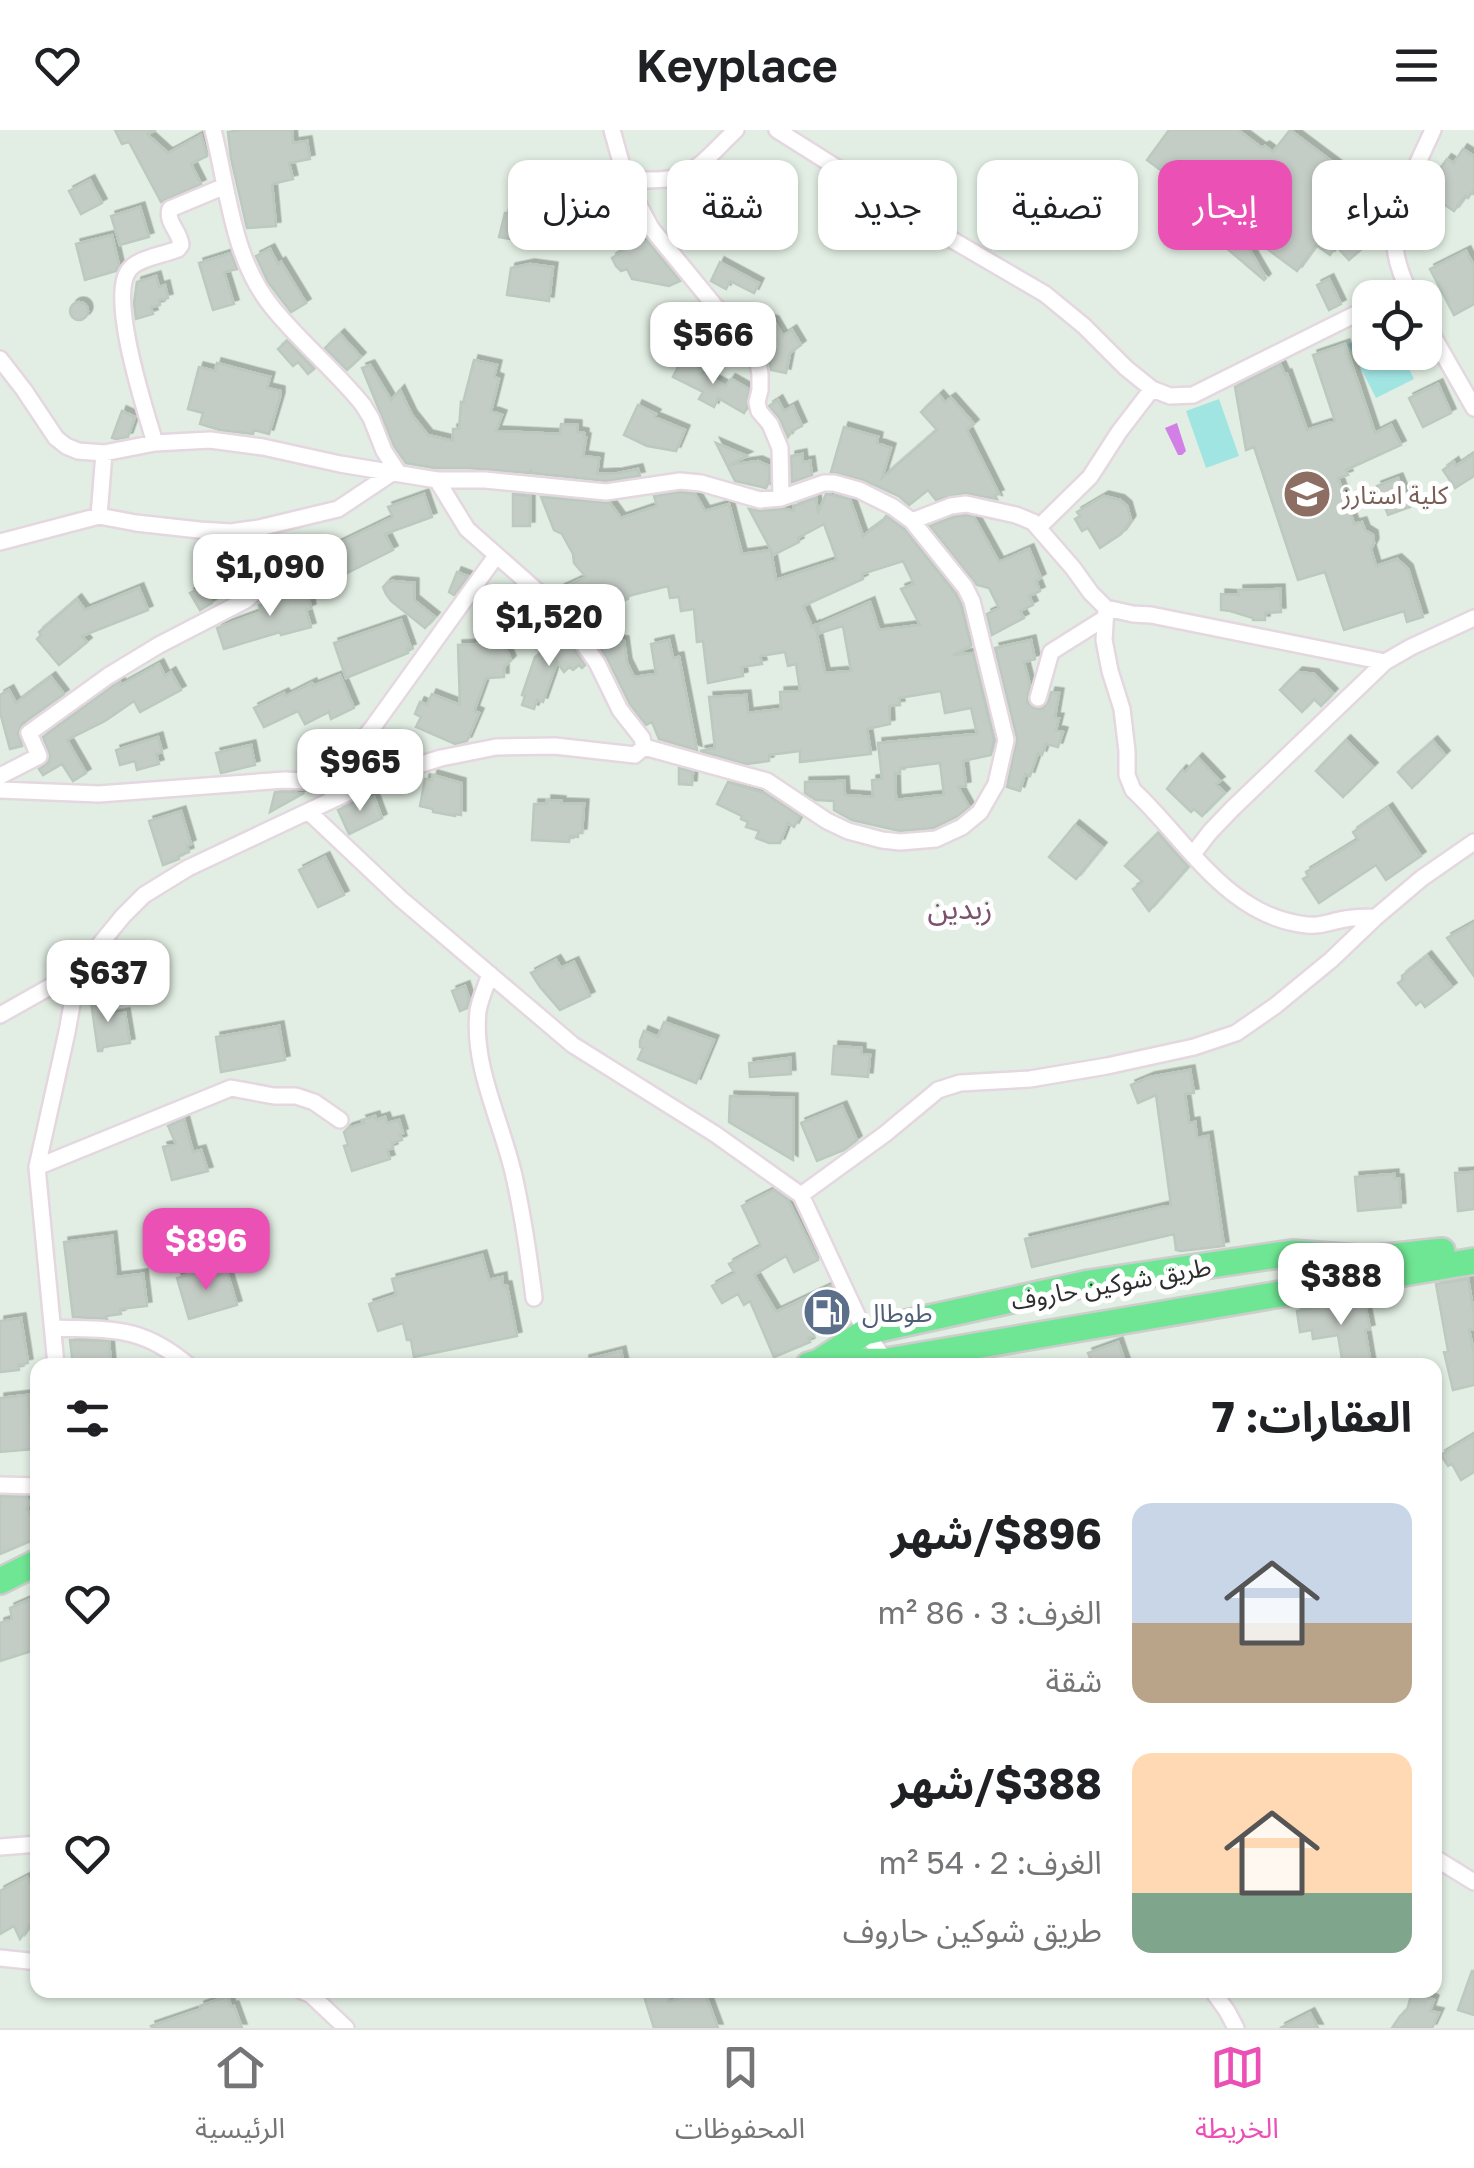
<!DOCTYPE html>
<html lang="ar">
<meta charset="utf-8">
<style>
:root{--surface:#fff;--page:#f2f2f2;--text:#202124;--muted:#757577;--line:#e0e0e0;--accent:#eb51b5}
body{margin:0;font-family:"Golos Text","Noto Sans Arabic",sans-serif;background:var(--page);color:var(--text);direction:rtl;height:100vh;display:flex;flex-direction:column;font-size:38px;white-space:nowrap}
*{box-sizing:border-box;margin:0}
p{font-size:32px;color:var(--muted)}
.icon{flex:none;width:55px;height:55px;fill:none;stroke:currentColor;stroke-width:2;stroke-linecap:round;stroke-linejoin:round}
.map{position:relative;flex:1;overflow:hidden;direction:ltr}
.panel{position:absolute;left:30px;top:1228px;width:1412px;height:640px;display:flex;flex-direction:column;background:var(--surface);border-radius:20px;box-shadow:0 2px 8px #0004;direction:rtl}
.panel>*{flex:none}
.top-card{position:absolute;left:30px;top:30px;width:1415px;height:90px;direction:rtl;display:flex;gap:20px}
.controls{position:absolute;left:1352px;top:150px;display:grid;gap:20px}
.controls a{display:grid;place-items:center;width:90px;height:90px;border-radius:20px;background:var(--surface);box-shadow:0 2px 8px #0004;font-size:50px}
.price{position:absolute;translate:-50% -85px;padding:0 22px;border-radius:20px;background:#fff;color:#222;font-size:32px;line-height:65px;filter:drop-shadow(0 2px 5px #0008)}
.price::after{content:'';position:absolute;left:50%;top:60px;width:30px;height:22px;margin-left:-15px;background:inherit;clip-path:polygon(0 0,100% 0,50% 100%)}
.price.active{background:var(--accent);color:#fff}
ul{padding:0;list-style:none}
li{display:flex;align-items:center;gap:30px;height:250px;padding:0 30px}
li span{display:grid;place-items:center;flex:none;width:280px;height:200px;border-radius:20px;color:#555}
li>.icon{margin-inline-start:auto}
span .icon{width:120px;height:120px;fill:#fffc;stroke-width:1}
li b{font-size:42px}
h2{display:flex;justify-content:space-between;align-items:center;height:120px;padding:0 30px;font-size:42px}
.chip{padding:0 35px;border-radius:20px;background:var(--surface);box-shadow:0 2px 8px #0004;font-size:35px;line-height:90px}
.chip.active{background:var(--accent);color:#fff}
header{display:flex;justify-content:space-between;align-items:center;height:130px;padding:0 30px;background:var(--surface);font-size:45px;font-weight:600}
.tab-bar{display:flex;justify-content:space-around;align-items:center;height:140px;border-top:2px solid var(--line);background:var(--surface);font-size:28px;color:var(--muted)}
.tab-bar a{display:grid;justify-items:center;gap:5px}
.tab-bar .active{color:var(--accent)}
.map>svg:first-child{display:block}
.pitch{fill:#a1e5e3}
.water{fill:#d27fe6}
.building{fill:#c4cdc5;stroke:#bbc9be;stroke-width:2.5;fill-rule:evenodd;filter:url(#shadow)}
.lines{fill:none;stroke-linecap:round;stroke-linejoin:round}
.minor-casing{stroke:#e4d7e0;stroke-width:20}
.primary-casing{stroke:#cdcdcd;stroke-width:30}
.minor{stroke:#fff;stroke-width:15}
.primary{stroke:#6fe693;stroke-width:25}
.labels{text-anchor:middle;dominant-baseline:central;stroke-width:10;stroke-linejoin:round;paint-order:stroke}
.education-label{font-size:25px;fill:#785e54;stroke:#fff;text-anchor:start}
.street-label{font-size:25px;fill:#2e2e2e;stroke:#fff}
.service-label{font-size:25px;fill:#4e5e75;stroke:#fff;text-anchor:start}
.quarter-label{font-size:30px;fill:#7b516c;stroke:#fff}
</style>
<header><svg class="icon" aria-label="menu" viewBox="0 0 24 24"><path d="M4 6h16M4 12h16M4 18h16"/></svg>Keyplace<svg class="icon" aria-label="heart" viewBox="0 0 24 24"><path d="M12 20l-8-8c-3-5 5-10 8-4 3-6 11-1 8 4z"/></svg></header>
<div class="map">
<svg width="1474" height="1898" viewBox="0 0 1474 1898">
<defs>
<filter id="shadow"><feDropShadow dx="4.5" dy="-4.5" stdDeviation="0" flood-color="#0004"/></filter>
</defs>
<rect width="100%" height="100%" fill="#e2eee3"/>
<path class="pitch" d="M1370 203V222L1401 223 1414 249 1376 268 1348 214Z
M1219 269 1239 326 1206 338 1186 281Z"/>
<path class="water" d="M1177 293 1186 321 1182 325H1178L1165 298Z"/>
<path class="building" d="M115 0H156L147 4 168 23 201 5 207 26 191 34 201 54 161 72 129 12 122 14Z
M242 0H292L293 13 307 11 310 29 289 33 293 49 272 54 276 96 247 98 231 28 228 2Z
M1169 0H1238L1262 18 1265 16 1273 22 1290 0 1374 63 1361 80 1377 97 1363 109 1367 114 1349 130 1336 116 1330 125 1316 115 1297 141 1147 30Z
M1463 19 1474 26V59L1468 68 1465 66 1454 81 1424 61 1447 29 1454 33Z
M90 50 102 73 81 84 69 61Z
M140 77 149 107 120 115 111 86Z
M520 82 555 88 554 95 581 89 584 102 571 105 542 100 540 114 499 107 505 83 520 86Z
M1238 100 1266 148 1264 150 1224 116Z
M112 105 119 135 116 141 85 150 76 114Z
M647 111 680 151 669 156 632 149 627 139 621 141 616 136 612 128 633 115 635 117Z
M270 119 278 134 281 132 306 173 291 182 268 152 256 126Z
M1466 121 1474 136V174L1454 185 1430 139Z
M231 123 237 139 224 142 234 174 213 180 199 133Z
M720 132 759 153 754 163 730 151 726 159 711 151Z
M530 134 553 137 549 171 507 165 511 138Z
M156 146 159 157 165 155 168 168 159 170 160 175 151 177 153 184 136 189 134 173 137 152Z
M1329 149 1341 174 1329 180 1317 155Z
M70 181a9 9 0 1 1 18 0a9 9 0 1 1-18 0Z
M761 187 774 191 783 206 792 200 801 215 790 223 786 243 771 240 765 210 751 193Z
M340 204 361 227 347 240 325 218Z
M287 211 314 239 308 244 298 232 293 236 278 219Z
M1345 214 1375 303 1391 295 1401 315 1346 340 1348 345 1338 348 1354 394 1362 392 1365 400 1373 405 1374 413 1371 419 1376 436 1397 429 1408 439 1423 487 1407 492 1404 481 1344 500 1325 442 1298 450 1254 317 1246 320 1235 257 1280 234 1285 245 1287 244 1307 300 1335 291 1313 225Z
M474 230 497 235 494 247 499 249 491 281 502 285 496 301 560 304 561 294 577 295V302L584 303V308H586L583 326 599 328 597 344 618 343 638 339 640 346 606 351 532 343 530 339V343L469 338H435L406 333 394 316 362 238 370 235 391 270 400 260 412 285 428 305 453 311V299H459L461 272 463 273Z
M681 231 685 233 686 231 703 239 701 243 726 256 731 249 749 259 747 278 744 283 718 268 714 277 699 269 703 262 673 247Z
M217 233 270 247 267 258 280 261V267L269 304 254 300 253 304 220 300 200 294 203 283 188 279 199 237 215 241Z
M1438 254 1451 283 1423 297 1409 268Z
M939 265 945 272 951 268 974 294 967 300 999 364 995 365 997 369 965 363 936 370 928 360 909 375 899 366 864 350 831 342 844 297 878 307 877 313 891 318 882 348 937 300 921 282Z
M778 270 784 281 793 276 802 296 792 301 788 307 780 289 769 276Z
M638 275 656 284 654 287 685 300 676 321 647 316 624 305Z
M122 281 135 287 128 307 116 309 112 308Z
M716 313 747 326 729 335 758 331 769 336V352L766 358 735 351Z
M802 324 803 332 810 331 812 345 792 352 791 326Z
M1474 324V346L1455 358 1443 340 1454 332 1456 336Z
M1398 348 1410 377 1388 385 1377 356Z
M680 362 695 364 705 381 729 374 742 424 771 420 749 379 760 381 785 379 794 381V376L816 368 818 384 826 364 850 369 863 406 882 392 886 386 904 399 955 463 961 475 971 516 953 525 973 523 994 610 991 625 963 631 966 656 958 657 969 677 956 687 933 698 900 701 852 690 834 680V671L816 670 805 663V652L844 651 845 665 873 667 872 650 882 649 878 613 977 604 971 578 945 583 941 561 899 568 900 575 889 576 890 594 867 599 871 624 800 632V621L769 625V631L746 634 700 621 715 618 709 567 746 565 748 583 781 579 780 562 800 561 796 534 788 536 785 522 760 526 762 534 742 537 743 546 708 553 703 511 697 512 694 479 681 481 679 467 670 468 668 456 628 466V469L606 478 605 475 580 489 562 469 560 459 586 447 574 433 573 424 562 404 554 400 541 367 610 373 621 388 657 376 654 366ZM824 394 837 430 776 450 771 421 773 425 799 412 798 408ZM903 431 914 454 901 459 920 495 879 500 870 472 817 495 820 503 843 496 851 541 825 543 815 495 812 497 803 476 863 449 862 444ZM940 633 944 665 896 670 895 643H900V638Z
M424 364 432 387 385 404 393 420 321 456 308 431 309 428 393 387 388 377Z
M513 364 530 366V396H513Z
M1104 366 1120 370 1127 376 1131 390 1121 404 1100 418 1088 398 1082 401 1075 389 1080 386 1077 382Z
M966 385 974 387 999 432 1029 419 1041 448 1036 451 1040 461 1029 466 1033 475 1020 481 1024 488 992 505 987 484 999 478 989 458 977 455 930 396 954 387Z
M457 442 468 446 454 465 449 462Z
M392 451 414 453V470L435 487 425 498 391 471 386 464 383 457 388 452Z
M203 456 212 473 200 480 190 463Z
M306 457 311 478 306 480 311 497 281 505 280 502 224 519 217 498 261 482 259 475 273 471 271 466Z
M139 458 148 480 82 506 87 512 59 535 37 509 41 505 39 502 77 469 85 480Z
M1280 459 1281 482 1265 483V490H1253V488L1230 481 1221 480V464L1239 465V460Z
M401 490 411 518 407 519 408 523 346 548 334 513Z
M564 505 585 535 582 538 579 535 573 540 569 537 564 542 557 532 543 572 537 570 534 579 522 575 525 566 522 565 535 527 549 517V508L559 509Z
M606 510 624 511 627 533 634 547 656 544 651 514 669 510 673 528 679 527 697 620 659 609 652 592 646 595 630 574 607 528 596 511 606 512Z
M1031 510 1035 529 1024 532 1030 555 1027 572 1034 578 1042 579 1048 572 1051 562 1059 563 1055 587 1059 588 1056 600 1063 602 1058 617 1046 614 1042 625 1038 623 1030 646 1025 644 1020 661 1007 657 1017 608 995 518Z
M503 513V518L508 523 511 530 504 537V547L486 548 474 581 479 583 467 611 455 614 416 597 421 587 415 584 420 572 427 575 432 564 460 575 458 515Z
M159 534 165 546 171 542 181 560 140 582 134 571 105 591 67 610 86 643 73 651 62 634 43 645 39 639 48 633 50 626 43 607 114 555 120 552 121 555Z
M1298 542 1314 544 1333 563 1321 576 1314 569 1302 582 1280 560Z
M340 545 354 578 331 589 329 582 305 594 298 581 264 597 254 578 284 563 286 566 312 553 313 556Z
M51 547 64 564 22 594 18 603 22 616 10 619 0 582V565L9 560 16 573Z
M158 607 162 622 156 624 159 634 137 640 135 631 120 635 116 620Z
M1346 610 1373 637 1343 667 1316 641Z
M1433 611 1445 625 1412 658 1398 642Z
M251 615 255 635 221 643 216 623Z
M1198 628 1220 651 1216 654 1225 663 1202 686 1194 679 1191 682 1167 659 1182 640 1185 642Z
M679 638 693 642 692 655 679 654Z
M433 645 461 653V685L455 684V686L433 682V679L420 676 425 649 432 650Z
M728 652 764 663 800 686 794 697 788 693 780 713H769L756 708 759 701 746 697 748 692 741 689 742 686 717 674Z
M275 662H291L302 664 270 682Z
M366 667 367 670 374 667 382 688 349 704 338 680Z
M547 670 561 671V673L584 674 582 703H578V707L570 706 569 712 532 710 534 674H547Z
M1388 678 1421 726 1386 750 1376 735 1319 773 1303 749 1308 746 1306 742 1358 710 1353 702Z
M181 681 191 714 187 716 189 722 178 726 179 729 163 735 149 691Z
M1075 695 1102 717 1076 749 1049 727Z
M1158 703 1188 737 1149 781 1133 759 1143 752 1125 736Z
M325 727 344 765 318 777 299 740Z
M1474 793V846L1447 808Z
M1427 826 1452 857 1425 877 1421 871 1416 875 1398 853 1404 849 1402 846Z
M556 830 561 838 574 832 590 866 560 880 540 857 531 843Z
M465 856 469 868 467 878 460 881 452 861Z
M90 865 109 868 106 886 125 883 130 913 103 917 102 921H98Z
M664 892 714 910 696 953 638 929 643 918 640 917V911L644 901 658 907Z
M279 896 285 930 221 942 216 907Z
M834 916 861 918V924L870 925 868 947 832 944Z
M790 928 791 944 750 947 749 933Z
M1190 940 1194 963 1185 964 1189 993 1195 992 1197 1008 1208 1006 1224 1116 1181 1121 1176 1120 1174 1104 1032 1137 1025 1109 1171 1075 1156 965 1138 973 1131 955 1150 947Z
M730 966 793 968V1030L729 992Z
M842 976 857 1010 844 1020 817 1031 801 993Z
M375 986 376 990 385 987 387 993 399 990 403 1003 400 1004 402 1010 392 1013 393 1018 387 1020 390 1029 352 1041 344 1016 348 1015 344 1002 348 998 364 993 362 990Z
M184 989 193 1022 201 1020 208 1041 172 1050 163 1017 176 1014 168 996Z
M1474 1042V1079L1458 1081 1455 1043Z
M1394 1044V1049H1399L1401 1077 1358 1081 1355 1047Z
M774 1060 788 1070 818 1130 794 1142 786 1126 754 1145 776 1182 831 1156 846 1187 812 1202 814 1206 808 1208 810 1212 774 1227 750 1171 744 1175 738 1164 722 1173 712 1156 735 1143 729 1134 761 1116 742 1076Z
M112 1106 116 1147 143 1144 147 1176 120 1179 121 1184 106 1186 107 1189 73 1187 64 1112Z
M482 1125 489 1150 502 1147 503 1156H507L517 1206 414 1227 411 1210H407L403 1193 378 1201 369 1174 396 1165 392 1149Z
M214 1137 217 1146 227 1142 237 1175 189 1189 177 1148Z
M1468 1149 1474 1184V1199L1469 1200 1474 1223V1255L1453 1260 1444 1222 1448 1221 1436 1154Z
M1364 1169 1370 1199 1365 1200 1371 1235H1343L1338 1205 1313 1209 1312 1200 1300 1202 1297 1181Z
M21 1188 28 1233 18 1235 19 1240 0 1242V1191Z
M70 1210 109 1211 111 1235H73Z
M1118 1212 1126 1235H1093L1088 1223Z
M621 1221 624 1235H585V1230Z
M28 1265 33 1319 0 1322V1268Z
M1474 1305V1342L1461 1350 1452 1334 1448 1336 1441 1325Z
M0 1366 26 1367 29 1372 27 1379 38 1400V1408L0 1424Z
M38 1466V1519L0 1531V1493L12 1489 10 1478Z
M27 1747 38 1767V1784L20 1809 14 1796 0 1804V1761Z
M1472 1841H1474V1885L1458 1880Z
M642 1860H665L669 1872 704 1860 718 1898H654Z
M1418 1863 1434 1870 1430 1881 1439 1883 1432 1898H1392L1400 1886 1407 1880 1411 1866Z
M228 1866 231 1877 234 1876 242 1898H152L151 1896 201 1879 200 1876Z
M1310 1883 1318 1898H1280Z"/>
<g class="lines">
<g class="minor-casing">
<path id="minor" d="M213 0C228 59 232 128 272 177 300 212 335 240 363 275L371 288 384 321 399 344
M612 0 626 50 651 98 715 176 743 200 754 213 760 244V260L757 272 759 281 770 294 780 318 781 368
M777 0 937 101 1045 164 1084 196 1126 238 1152 259 1170 266 1193 265 1370 177
M626 50C642 49 662 52 677 47 701 40 718 16 736 0
M1388 168 1407 158
M1412 168C1403 150 1393 126 1395 106 1397 72 1419 31 1433 0
M1425 192 1474 278
M0 229 24 260 56 308 66 316 78 321 104 323 155 313 210 310 263 317 340 334 437 350 467 399 544 467 572 497 597 533 620 580 642 608 644 617 635 625 555 616 496 617 441 628 383 646 188 738 144 765 123 786 78 841 67 902 37 1037 56 1235
M155 313C145 279 108 167 129 140 138 128 163 125 178 119L181 115C180 101 166 93 170 79L225 56
M437 350H485L606 362 680 351 701 353 760 370 781 368 824 353H834L859 360 893 377 912 391 965 457 972 471 1006 610 996 654 980 682 962 697 936 709 900 712 882 710 848 701 827 691 767 651 644 617
M99 386 136 393 199 400 231 402 259 398 338 379 392 343
M912 391 951 376 966 374 1016 385 1033 392 1073 438 1091 463 1106 478
M1038 398 1090 347 1119 302 1152 259
M0 412 99 386 104 323
M1038 568 1051 522 1105 488
M0 646 39 626 29 603 108 546 159 515 246 470 253 464 269 439 299 424
M330 659 326 652 373 597 496 426
M0 660 99 664 285 650 326 652
M309 682 401 769 573 915 715 1004 801 1065 865 1202 889 1235
M1193 724 1210 702 1232 679 1385 532 1411 517 1474 488
M1376 787C1366 787 1356 787 1345 789 1332 791 1320 797 1307 795 1227 787 1186 709 1133 660L1127 645V621L1122 579 1110 541 1104 510 1106 478 1133 484 1151 485 1385 532
M490 844C486 856 480 869 478 881 472 937 502 992 514 1046 523 1086 529 1127 534 1168
M0 885 78 841
M37 1037 231 958 274 966H296L314 972 340 990
M801 1065 885 1004 938 960 960 953 1030 949 1107 936 1194 917 1236 903 1275 876 1331 830 1376 787 1422 748 1474 712
M54 1198C112 1200 140 1195 188 1235
M0 1355 38 1356
M0 1717 38 1714
M1435 1728 1474 1752
M0 1828 38 1832
M300 1860 311 1865 346 1898
M1212 1860 1227 1881 1236 1898"/>
</g>
<g class="primary-casing">
<path id="primary" d="M819 1232 865 1202 1089 1153 1292 1123 1369 1129 1442 1121
M809 1235 819 1232 887 1231 1474 1131
M0 1451 38 1432"/>
</g>
<use href="#minor" class="minor"/>
<use href="#primary" class="primary"/>
</g>
<defs>
<g id="school-disc" transform="scale(2.5)"><circle r="9.5" fill="#8d6e63" stroke="#fff"/><path d="M0-5L7-2L0 1L-7-2ZM-4 1L0 2.5L4 1V4Q0 6-4 4Z" fill="#fff"/></g>
<g id="fuel-disc" transform="scale(2.5)"><circle r="9.5" fill="#5c6f8a" stroke="#fff"/><path d="M-5.5-6h7V0h2V4h1.3V-2.5L3-4.5l.8-.8L6-3V5H2.5V1h-1V6h-7ZM-4.2-4.7v3.2H.2V-4.7Z" fill="#fff"/></g>
</defs>
<g fill-rule="evenodd">
<use href="#school-disc" x="1307" y="364"/>
<use href="#fuel-disc" x="827" y="1182"/>
</g>
<g class="labels">
<g class="education-label">
<text x="1342" y="364">كلية استارز</text>
</g>
<g class="street-label">
<text transform="translate(1111 1153) rotate(-10)">طريق شوكين حاروف</text>
</g>
<g class="service-label">
<text x="862" y="1182">طوطال</text>
</g>
<g class="quarter-label">
<text x="960" y="778">زبدين</text>
</g>
</g>
</svg>
<div class="controls">
<a><svg class="icon" aria-label="locate" viewBox="0 0 24 24"><circle cx="12" cy="12" r="6"/><path d="M12 2v4M12 18v4M2 12h4M18 12h4"/></svg></a>
</div>
<b class="price" style="left:713px;top:257px">$566</b>
<b class="price" style="left:270px;top:489px">$1,090</b>
<b class="price" style="left:549px;top:539px">$1,520</b>
<b class="price" style="left:360px;top:684px">$965</b>
<b class="price" style="left:108px;top:895px">$637</b>
<b class="price active" style="left:206px;top:1163px">$896</b>
<b class="price" style="left:1341px;top:1198px">$388</b>
<div class="top-card">
<a class="chip">شراء</a>
<a class="chip active">إيجار</a>
<a class="chip">تصفية</a>
<a class="chip">جديد</a>
<a class="chip">شقة</a>
<a class="chip">منزل</a>
</div>
<section class="panel">
<h2>العقارات: 7<svg class="icon" aria-label="filters" viewBox="0 0 24 24"><path d="M4 7h16M4 17h16"/><circle cx="9" cy="7" r="2"/><circle cx="15" cy="17" r="2"/></svg></h2>
<ul>
<li><span style="background:linear-gradient(#c9d6e8 60%,#b9a48a 0)"><svg class="icon" aria-label="home" viewBox="0 0 24 24"><path d="M3 11l9-7 9 7M6 9v11h12V9"/></svg></span><div><b>$896/شهر</b><p>الغرف: 3 · 86 m²</p><p>شقة</p></div><svg class="icon" aria-label="heart" viewBox="0 0 24 24"><path d="M12 20l-8-8c-3-5 5-10 8-4 3-6 11-1 8 4z"/></svg></li>
<li><span style="background:linear-gradient(#ffd9b3 70%,#7fa58c 0)"><svg class="icon" aria-label="home" viewBox="0 0 24 24"><path d="M3 11l9-7 9 7M6 9v11h12V9"/></svg></span><div><b>$388/شهر</b><p>الغرف: 2 · 54 m²</p><p>طريق شوكين حاروف</p></div><svg class="icon" aria-label="heart" viewBox="0 0 24 24"><path d="M12 20l-8-8c-3-5 5-10 8-4 3-6 11-1 8 4z"/></svg></li>
</ul>
</section>
</div>
<nav class="tab-bar">
<a class="active"><svg class="icon" aria-label="map" viewBox="0 0 24 24"><path d="M3 6l6-2 6 2 6-2v14l-6 2-6-2-6 2zM9 4v14M15 6v14"/></svg>الخريطة</a>
<a><svg class="icon" aria-label="saved" viewBox="0 0 24 24"><path d="M7 4h10v16l-5-4-5 4z"/></svg>المحفوظات</a>
<a><svg class="icon" aria-label="home" viewBox="0 0 24 24"><path d="M3 11l9-7 9 7M6 9v11h12V9"/></svg>الرئيسية</a>
</nav>
